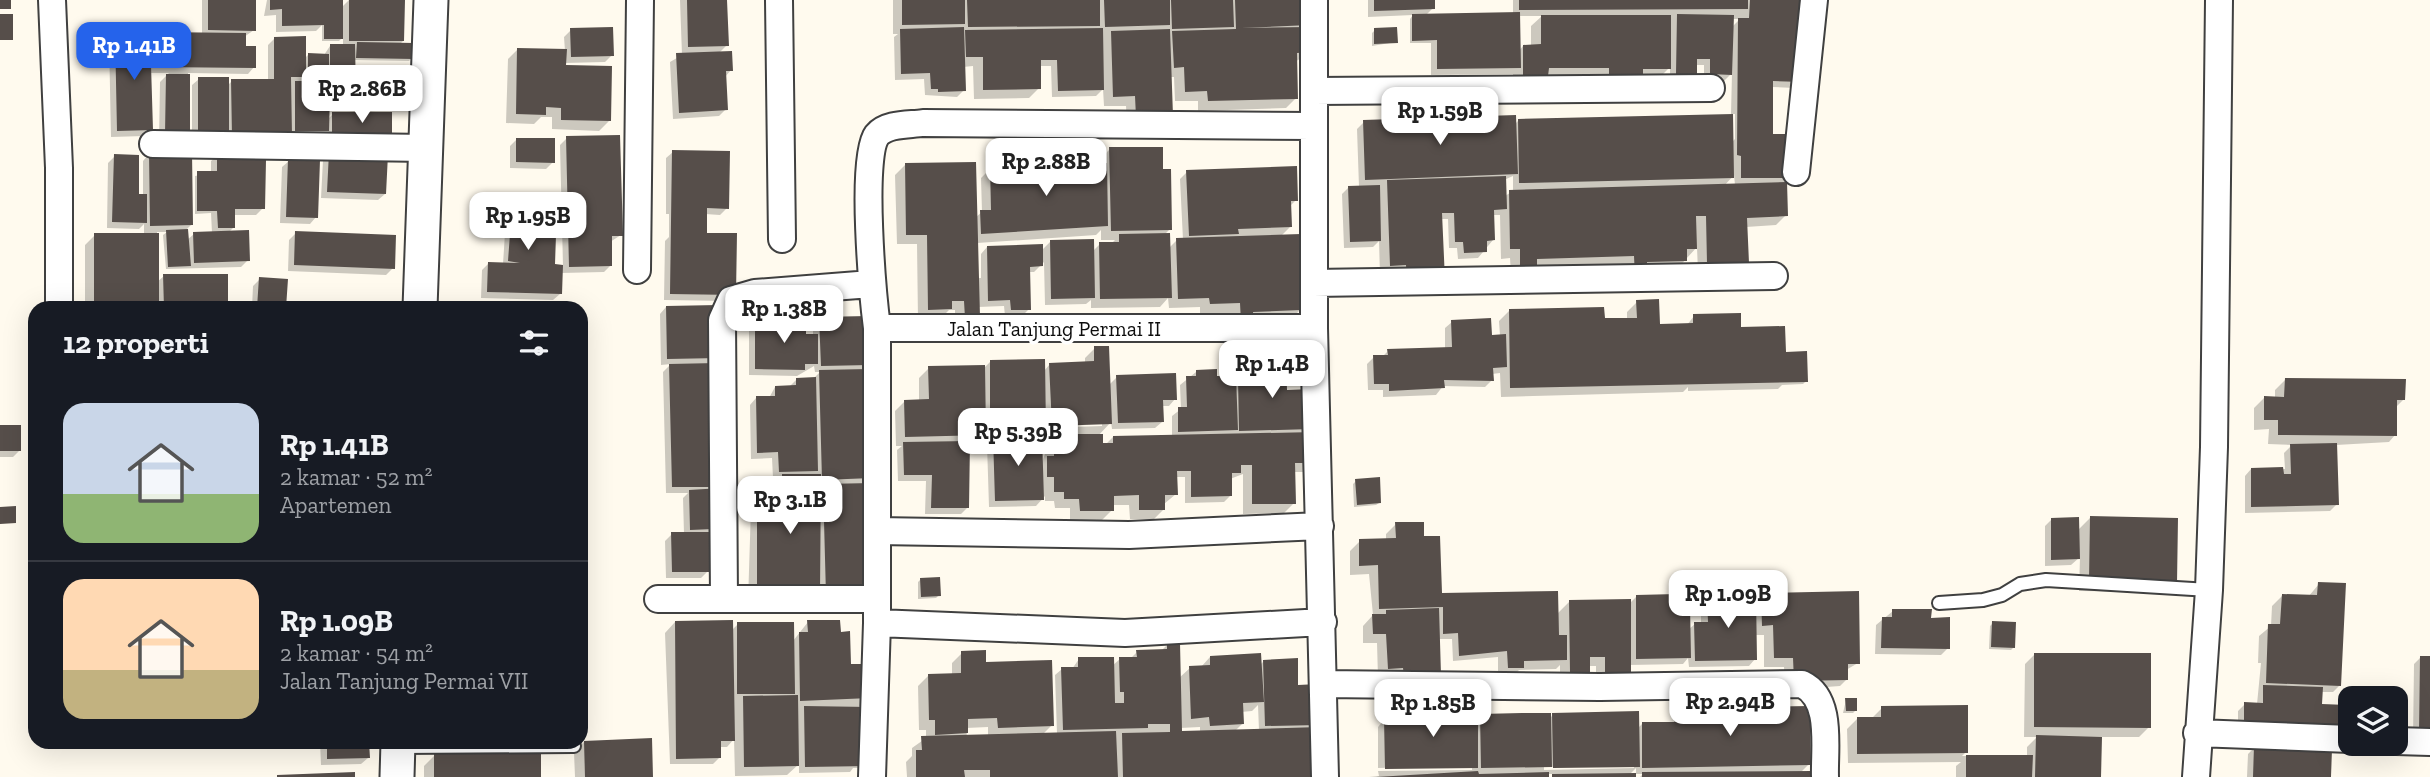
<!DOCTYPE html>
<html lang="id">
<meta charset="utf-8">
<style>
:root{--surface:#171b24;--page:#242831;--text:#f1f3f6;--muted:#9ea1a6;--line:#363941;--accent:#2563eb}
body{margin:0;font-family:"Zilla Slab",serif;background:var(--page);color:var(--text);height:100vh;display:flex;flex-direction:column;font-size:26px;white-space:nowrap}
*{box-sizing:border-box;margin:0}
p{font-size:23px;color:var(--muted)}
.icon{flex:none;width:38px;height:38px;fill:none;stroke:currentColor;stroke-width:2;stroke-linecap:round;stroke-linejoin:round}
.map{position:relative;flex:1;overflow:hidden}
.sheet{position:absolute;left:28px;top:301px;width:560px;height:448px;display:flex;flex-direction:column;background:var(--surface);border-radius:21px;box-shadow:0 7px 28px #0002}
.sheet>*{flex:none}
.buttons{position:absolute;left:2338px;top:686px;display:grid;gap:14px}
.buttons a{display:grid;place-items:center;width:70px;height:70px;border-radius:14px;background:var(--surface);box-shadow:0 7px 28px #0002;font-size:35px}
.price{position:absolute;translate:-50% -60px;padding:0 16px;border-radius:14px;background:#fff;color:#222;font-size:23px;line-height:46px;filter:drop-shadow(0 2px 4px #0008)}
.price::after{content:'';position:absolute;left:50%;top:42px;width:21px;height:16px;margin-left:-10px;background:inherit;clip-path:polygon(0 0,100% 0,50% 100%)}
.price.on{background:var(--accent);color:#fff}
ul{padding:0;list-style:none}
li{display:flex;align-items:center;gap:21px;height:175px;padding:0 35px}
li+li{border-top:2px solid var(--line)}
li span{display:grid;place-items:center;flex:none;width:196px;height:140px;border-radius:21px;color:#555}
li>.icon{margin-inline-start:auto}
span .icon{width:84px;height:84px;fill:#fffc;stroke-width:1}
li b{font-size:30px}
h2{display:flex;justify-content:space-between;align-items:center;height:84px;padding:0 35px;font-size:30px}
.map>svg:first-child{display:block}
.shadow{fill:#0003;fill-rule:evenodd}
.building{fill:#564e4a}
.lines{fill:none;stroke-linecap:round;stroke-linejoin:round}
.service-casing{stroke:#404040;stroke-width:16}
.minor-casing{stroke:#404040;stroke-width:30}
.tertiary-casing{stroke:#404040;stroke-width:37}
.service{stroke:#fff;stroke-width:12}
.minor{stroke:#fff;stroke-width:26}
.tertiary{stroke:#fff;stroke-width:33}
.labels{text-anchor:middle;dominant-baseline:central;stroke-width:7;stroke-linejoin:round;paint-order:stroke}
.street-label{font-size:21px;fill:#0d0d0d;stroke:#fff}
</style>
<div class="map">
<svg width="2430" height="777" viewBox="0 0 2430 777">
<rect width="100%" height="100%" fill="#fffaee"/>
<path class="shadow" d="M202 0H254V30L244 37V47L254 67 248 74 188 73V133L159 140 160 82 169 73H149L151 129 144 136 111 137 109 41 116 35 149 43 158 34H202Z
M267 0H341V8L349 0H403V41L399 45 412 58 409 61 353 60 354 93 347 100H328V119L333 114H390L326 143V132L321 137 192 138V85L199 79 227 86 232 81 268 80V45L274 39 304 59 308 55H324L330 46H343V37L339 41H322V25L316 31 276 32V15L264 16Z
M680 0H725L727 45 719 53 731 70 725 77 726 109 719 116 673 119 670 62 682 55Z
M893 0H1308L1310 52 1295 62 1296 98 1286 108 1198 111V101H1175L1174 77H1170L1127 126 1126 106H1104L1103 89 1096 96 1052 97 1051 66H1039V88L1029 98 974 99 973 66 963 67 964 90 957 97 925 95 924 79 895 80 894 37 898 34H893Z
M1368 0H1433V8L1426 15 1513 14V0H1807L1795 88 1772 87 1771 136 1790 177 1785 182 1786 215 1776 225 1746 227 1747 262 1737 272 1698 273 1697 247 1676 270 1511 275 1510 258 1501 259 1500 215H1492L1493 240 1478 258 1458 259 1457 248H1449L1448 219H1441L1443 279 1380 275 1379 241 1373 247 1344 248 1342 194 1349 187H1359L1357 129 1364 122 1514 125 1518 121 1732 142 1735 139V114H1731L1732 73 1724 81 1704 80V65H1695V74L1688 81 1670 80V67L1659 78 1513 85V74L1431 75V43H1410V19L1413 15 1368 17ZM1518 16H1542L1531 26V46H1523L1519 51ZM1732 19H1740L1732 27ZM1734 175 1735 185 1724 186ZM1513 176V191L1505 196 1504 180Z
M571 30 612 55 605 62 564 63 609 121 599 131 552 129V117H541L534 124 506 123 508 59 518 49 565 51 564 37Z
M1375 30 1396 42 1372 46V33Z
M567 138 621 235 610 242 611 265 604 272 561 273 560 294 553 300 481 298 482 270 489 263 503 264 507 202 514 195 543 233 540 236 553 266H563L560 145Z
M517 139 553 162 546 169 510 168V146Z
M1110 149 1161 170 1170 229 1164 235 1169 248 1177 240H1183L1180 179 1187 172 1296 200 1290 206V227L1281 236 1300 310 1290 320 1231 331V313H1200V307L1169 308 1168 298 1160 307 1091 308V300L1086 304 1045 305 1044 262 1034 272H1028L1029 309 1022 316H1005L1004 306 978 307 955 327V310H949L940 319 918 320 917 244H897L895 175 905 165 976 217 982 212 981 178 991 168 1100 165V159ZM1101 230V240H1115L1111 244H1100L1092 252 1050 242 1041 251 987 247 981 254V278H978L977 243 1096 235Z
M673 152 727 208 720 215 705 214V232L728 301 664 300 665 241 669 237V214H666V158Z
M149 154 191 225 187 229V240L194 234 212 233 211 213 195 214V176L211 173V161L218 155 233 162 263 208 256 215H233V228L228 233 248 260 241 267 166 269 163 235 167 232H157V282L164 276 226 308H85V245L95 235H144V224L139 229 107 228 108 163 115 156 137 196H143V161Z
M329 154 385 194 378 200 321 198 323 160Z
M289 161 316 217 310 224 280 223 282 167Z
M296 233 393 268 386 275 288 271 289 240Z
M260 279 284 308H252L253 286Z
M1637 302 1658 325H1687L1694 316 1739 329 1784 357 1806 381 1803 384 1782 385 1778 389 1688 391V387L1683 392 1501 397 1500 373 1492 374V380L1485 387 1443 386 1436 395 1383 397V390H1368L1367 364 1374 357H1382L1388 351 1445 349V328L1452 322 1490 337 1500 336 1499 321 1509 311 1627 320V312Z
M666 307H717L712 529 708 533V571L701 578H666L665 541 672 534H684L683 498 688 493H666L663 372 671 364 661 365 660 314Z
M820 319 867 364 860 371H867L863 593 748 602 751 507 762 500V491L769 485H776L781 478H773L772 458 751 459 750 405 756 398H769L775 387 790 386 797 379H813L820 372H815L814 366 797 376 749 375V327L755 321 813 336V326Z
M1095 348 1109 385 1117 377 1175 399 1169 406H1161L1162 422 1155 428 1112 429 1111 422 1098 436 1101 444H1106L1113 437 1172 436V416L1181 409 1180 385 1196 372 1234 382 1239 378H1251L1250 366 1257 359 1286 391H1310L1305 472H1294V503L1284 513 1243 514V474L1230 479V496L1224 502 1185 503V477H1176V494L1164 504V509L1154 519H1130L1129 505H1112V510L1102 520 1070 521V508H1055L1054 501H1045V496L1036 506 989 507 987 444 990 441H981V438L975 444 968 445V507L961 514H925L926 481H898L897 450 902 446H896L895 411 905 401H919V378L929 368 985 367 990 362 1044 371 1050 364 1085 363V358ZM1102 422V426L1043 428V425ZM1067 434 1045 454 1041 464 1040 435Z
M2285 380 2404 399 2397 406 2395 435 2389 442 2336 445 2337 504 2330 511 2245 513V476L2251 469H2285L2284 453 2292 445 2268 444 2269 429 2254 430V408L2264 398H2275V390Z
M0 427 20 450 13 457H0Z
M1356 481 1379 503 1376 505 1354 507 1353 484Z
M2090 518 2165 592 2079 591 2080 557 2071 565 2045 566V526L2052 519 2077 531Z
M1396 524 1423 538 1440 595 1557 614 1570 601 1629 604 1636 597 1676 607 1689 629 1695 624H1701V606L1707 599 1754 603 1762 595 1858 663 1846 670 1847 679 1840 686 1785 690 1784 667H1764V635H1755V659L1749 666 1689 667 1688 658 1683 664 1629 665 1596 684V666H1588V671L1578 681H1560V665L1556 669 1519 670 1512 677 1498 678V657L1453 661 1452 639H1438L1439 675 1378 678 1377 643H1363V626L1373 615 1369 574 1350 575V551L1360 541 1386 540V534Z
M921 579 939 595 936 598 918 599V582Z
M2319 584 2339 686 2333 692H2321L2238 735V711L2245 704H2257L2261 663H2258L2259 636 2271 626 2272 606 2282 596 2308 597Z
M1893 611 1930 619 1948 648 1941 655 1875 654 1876 625Z
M675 622 732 630 738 624 793 641 808 622 839 633 849 666 869 697 858 708 864 768H853L850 772 799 773V764L787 775 735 776 734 739 727 747H720V757L713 764H670L665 633Z
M1993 623 2014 647 2011 650 1989 649 1990 626Z
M1167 645 1179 678 1190 668 1201 667 1210 657 1260 665 1264 661 1296 687 1316 686 1319 777H907L906 762 912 756V748L926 738V730H919L918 686 928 676 952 675V663L962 653 985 664 1052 725 1043 734H1057L1055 675 1062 669H1072L1079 659 1112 666 1120 659H1130L1137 652 1161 651ZM1258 705 1259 731 1234 732 1242 724 1241 712 1252 711ZM988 727V736L967 737 966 728ZM1200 727V733H1180V728Z
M2035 654 2149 727 2139 737H2100L2099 777H1956V766L1961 762 1848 763 1847 729 1857 719 1872 718 1882 708 1966 752 1962 756H2027V747L2037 737H2024L2025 664Z
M2420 658H2430V740H2413L2414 664Z
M1846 700 1856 710 1853 713H1843Z
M1423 709 1476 720 1481 716 1549 719 1553 715 1637 729 1642 724 1674 723V717L1680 710 1809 764 1800 773 1811 777H1640L1643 774H1636V768L1629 775 1634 777H1552L1555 774H1547V777H1369L1379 776 1378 771 1472 770V766L1378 768V727L1384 720H1416ZM1634 765V768L1544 770V767Z
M320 742H368V758L361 764 321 765Z
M584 742 651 777H575L574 752Z
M2255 747 2329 777H2247L2248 754Z
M434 756 539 777H424V766Z"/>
<path class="building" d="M0 0H11V9H0Z
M208 0H256V31L208 30Z
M270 0H343V39H324V25L282 26V9L270 10Z
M349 0H405L404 41H349Z
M687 0H727L729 46 688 47Z
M902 0H965V24L902 25Z
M967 0H1100V26L968 27Z
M1104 0H1170V25L1105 27Z
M1171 0H1233L1234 27 1172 29Z
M1235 0H1310V25L1241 28 1310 27 1311 52 1297 53 1298 99 1208 101 1207 91 1185 92 1184 67 1174 68 1172 31 1236 29Z
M1374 0H1435V9L1374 11Z
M1519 0H1748V9L1519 10Z
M1750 0H1810L1803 82 1773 81V134H1792V178H1741V156L1737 155 1738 18H1749Z
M1520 12 1521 68 1437 69V40L1412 41V14Z
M0 14H13V40H0Z
M1677 14 1734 15 1732 75 1710 74V59H1697V75L1676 74Z
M1541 15H1671V69H1643V81H1609V68H1549L1548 76H1523V45L1541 44Z
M613 27 614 56 571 57 570 28Z
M964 27 966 91 938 92V89H931L930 73 901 74 900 29Z
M1397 27 1398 43 1374 44V28Z
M1103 28 1104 90 1058 91 1057 60H1041V89L983 90V57H966L965 30Z
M1170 29 1173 116 1136 117 1135 96 1113 97 1111 31Z
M150 32 153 130 117 131 115 33Z
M157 32 246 33V46H256V68L157 67Z
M306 36V77H291L292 136 232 137 231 79H274V37Z
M357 42 414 43V59L356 58Z
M330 44H355L356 94H330L329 131H295V81H330Z
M517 48 567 49 566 65 612 66 611 121 561 120V108L546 107V115L516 114Z
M732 51 733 71H726L728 110 679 113 676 53Z
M308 53 329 54V79L308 78Z
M166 74H190V134H165Z
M198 77H229V132H198Z
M332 112H392V138L332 137Z
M1733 114 1734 178 1519 183 1518 119Z
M1516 115 1518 174 1365 180 1363 120Z
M620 135 623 236H612V266L569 267 566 136Z
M516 138H555V163L516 162Z
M1109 147H1163V169H1171L1172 230 1111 231Z
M672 150 730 151 729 209 707 208V233H737L736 295 670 294Z
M149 152H192L193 225 150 226Z
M329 152 388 154 386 194 327 192Z
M217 153H235V160H266L265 209H235V228H218L217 211H197V171H217Z
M114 154 139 155V194H147V223L112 222Z
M288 159 320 160 318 218 286 217Z
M976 162 980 317 965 318 964 301H952V309L928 310 927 235H906L905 163Z
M1107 163 1108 226 981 234 980 210H991L990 166Z
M1297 166 1298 201H1291L1292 227 1238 229 1239 234 1189 236 1186 170Z
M1506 176 1507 209 1494 210 1495 240 1487 241V252L1464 253 1463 242H1455L1454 213H1442L1445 280 1407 281 1406 265 1390 266 1387 180Z
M1787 182 1788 216 1747 218 1749 263H1707L1706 216H1696L1697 249H1687V261L1647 262V276L1635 277 1634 256 1537 259V266H1520V249H1510L1509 190Z
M1380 185 1381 241 1350 242 1348 186Z
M513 193 546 194 545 233 520 234 556 235 555 264 563 265 562 294 487 292 488 262 520 263 508 261Z
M188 229 191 266 168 267 166 230Z
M249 230 250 261 194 263 193 232Z
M295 231 396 235 395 269 294 265Z
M94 233H159V308H94Z
M1170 233 1172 298 1100 299 1099 242H1119V234Z
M1301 234V310L1253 312 1254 322H1241L1240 303 1210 304 1209 298 1178 299 1176 238Z
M1094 239 1095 298 1051 299 1050 240Z
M1043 244V266L1030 267 1031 310H1011L1010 300 988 301 987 246Z
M163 274H228V308H164Z
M259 277 288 279 286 308H257Z
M1659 299 1660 324 1693 323V314L1741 313V327L1785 326 1786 352 1807 351 1808 382 1510 388 1509 309 1604 307 1605 318H1637L1636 300Z
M718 305 719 358 667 359 666 306Z
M868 316 869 365 821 366 819 317Z
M1491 318 1492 335 1506 334 1507 367 1493 368 1494 381 1444 380 1445 388 1389 391V384H1374L1373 355H1388L1387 349 1452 347 1451 320Z
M755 319H806V334H818V364H805V370L755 369Z
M1094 346H1109L1112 424 1052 426 1049 363 1094 361Z
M1286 357 1287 390 1311 389 1312 429 1239 431 1238 377 1257 376 1256 358Z
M1045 359 1046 432H990V360Z
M717 363 720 487H672L669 364Z
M985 365 986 435 905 437 904 400 929 399 928 366Z
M869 369 872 478 822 480 819 370Z
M1217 369V376H1236L1238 430 1178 432V407H1187L1186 376H1196V370Z
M1176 373 1177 400H1163L1164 422 1118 423 1116 375Z
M816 377 818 471 779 472 778 452 757 453 756 396H775V386L796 385V378Z
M2285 378 2406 379 2405 400H2397V436L2278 435V420H2264V396L2284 397Z
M0 425H21V451H0Z
M1316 432 1317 463H1295L1296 504H1252V465H1241V473H1232V496L1191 497V471H1177L1178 495H1165V510H1139V495L1114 496V511H1080L1079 499H1064V492H1054V477H1047V456H1054V442H1064V434H1103V443H1113V436Z
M1042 435 1044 500 995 501 993 436Z
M970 441 969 508H931L932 475H904L903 442Z
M2337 443 2339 505 2251 507V468L2283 467 2284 474H2291L2290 444Z
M782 474H821L820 593 757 592V498H768V483H782Z
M1380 477 1381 503 1357 505 1355 479Z
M873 483 876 564H864L865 594 826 595 823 484Z
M722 488 713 529 690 530 689 490Z
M16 506V523L0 524V507Z
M2090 516 2178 518 2177 583 2089 581Z
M2079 517 2080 559 2051 560V518Z
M1395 522H1424V536H1440L1442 593 1558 591 1559 635H1567V660L1524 661V668H1508L1507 651 1459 656 1458 633 1443 634V607L1379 609 1378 565 1359 566V539L1396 538Z
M671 532H709L710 572H672Z
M940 577 941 596 921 597 920 578Z
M2318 582 2346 583 2341 686 2266 683 2268 624H2280L2282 594 2317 595Z
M1859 591 1860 664H1848V680L1794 681 1793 658H1774L1773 625 1762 626 1761 593Z
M1677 594V605H1690L1691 658 1636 659V595Z
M1756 596 1757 660 1695 661 1694 622H1708L1707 597Z
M1631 599V675H1605V657H1590V672H1570L1569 600Z
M1439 608 1441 675 1404 676 1403 668 1388 669 1386 634H1373L1372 614H1386V610Z
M1892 609H1932L1931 618 1950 617V649L1881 648 1882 617H1892Z
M733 620 735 741H721V758L676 759 675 621Z
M807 620H840L841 632 850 631 851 664H872L870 698 800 701 799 632H808Z
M1992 621 2016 622 2015 648 1991 647Z
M737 622H794L795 694H737Z
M1167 643H1180L1182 731 1320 727 1321 777H1123L1122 733 1170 732V724H1148V728L1063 730 1061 667H1078V657H1114L1115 703H1124V692H1120L1119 657H1137L1136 650 1167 649Z
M986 650V662L1052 660 1054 726 998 728 997 718 968 719V733L935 735V720H929L928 674 961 673V651Z
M1261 653 1264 702 1243 703 1244 724 1210 726 1209 717 1191 719 1189 666 1210 665V656Z
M2034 653H2151V728L2034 727Z
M2420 656H2430V734H2419Z
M1298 658V685L1318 684 1319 725 1265 726 1263 660Z
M2263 685 2323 687 2322 704 2347 705V731L2244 729V702L2263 703Z
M798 695 799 766 744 767 743 696Z
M1845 698H1857V711H1846Z
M1968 705V753L1857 754V717H1881V706Z
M804 706 869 707V766L805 767Z
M1478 706V768L1385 769 1384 718H1422V707Z
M1810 706 1811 765 1642 768V722H1680V708Z
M1639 711 1640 767 1553 768 1552 713Z
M1522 713H1551L1552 767 1481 768 1480 714Z
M1116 731 1118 777H990V770H964L965 777H916V750H922L921 736Z
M2036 735 2102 737 2101 777H2035Z
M652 738 653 777H585L584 741Z
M327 742H369L370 758 327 759Z
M2254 746 2332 749 2331 777H2253Z
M541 753V777H434V754Z
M1966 755H2033L2032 777H1966Z
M1478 771 1479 774 1549 772V777H1376Z
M1812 771V777H1642V772Z
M355 772V777H277V775Z
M1636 773V777H1552V774Z"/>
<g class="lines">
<g class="service-casing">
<path id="service" d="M1939 603 1983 600 2002 595 2020 584 2046 580 2209 590
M400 747 574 746"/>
</g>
<g class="minor-casing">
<path id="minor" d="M52 0 59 168V308
M779 0 782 239
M1314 0V328L1325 777
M1314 91 1711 88
M153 144 427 148
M1796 172 1814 0
M637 270 640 0
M1314 283 1774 276
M877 328H1314
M877 531 1129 535 1320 526
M658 599H875
M724 599 722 320 731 300 755 293 871 284
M877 623 1125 633 1323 622
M1324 684 1600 687 1802 684C1833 699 1824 748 1825 777
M2197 733 2350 739
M2396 741 2430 742
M872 777 877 623V328C873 297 860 157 877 135 887 123 909 125 923 123L1312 126
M2196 777 2209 590 2214 447 2219 0"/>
</g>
<g class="tertiary-casing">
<path id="tertiary" d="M420 308 431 0
M397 777 398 742"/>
</g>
<use href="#service" class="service"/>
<use href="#minor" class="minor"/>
<use href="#tertiary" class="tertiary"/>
</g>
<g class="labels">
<g class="street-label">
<text x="1054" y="328">Jalan Tanjung Permai II</text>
</g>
</g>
</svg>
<div class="buttons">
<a><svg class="icon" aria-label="layers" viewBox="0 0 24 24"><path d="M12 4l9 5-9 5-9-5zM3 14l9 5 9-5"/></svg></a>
</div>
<b class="price on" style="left:134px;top:82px">Rp 1.41B</b>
<b class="price" style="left:362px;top:125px">Rp 2.86B</b>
<b class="price" style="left:1440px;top:147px">Rp 1.59B</b>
<b class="price" style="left:1046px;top:198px">Rp 2.88B</b>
<b class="price" style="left:528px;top:252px">Rp 1.95B</b>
<b class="price" style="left:784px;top:345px">Rp 1.38B</b>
<b class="price" style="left:1272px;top:400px">Rp 1.4B</b>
<b class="price" style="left:1018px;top:468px">Rp 5.39B</b>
<b class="price" style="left:790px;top:536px">Rp 3.1B</b>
<b class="price" style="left:1728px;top:630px">Rp 1.09B</b>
<b class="price" style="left:1730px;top:738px">Rp 2.94B</b>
<b class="price" style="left:1433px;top:739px">Rp 1.85B</b>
<section class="sheet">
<h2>12 properti<svg class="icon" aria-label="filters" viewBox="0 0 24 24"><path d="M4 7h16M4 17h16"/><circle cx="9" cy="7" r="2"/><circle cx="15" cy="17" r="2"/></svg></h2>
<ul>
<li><span style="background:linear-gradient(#c9d6e8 65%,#8fb573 0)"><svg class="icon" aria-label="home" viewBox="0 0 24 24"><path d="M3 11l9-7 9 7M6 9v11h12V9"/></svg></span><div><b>Rp 1.41B</b><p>2 kamar · 52 m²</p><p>Apartemen</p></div></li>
<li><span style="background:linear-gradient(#ffd9b3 65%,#c2b280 0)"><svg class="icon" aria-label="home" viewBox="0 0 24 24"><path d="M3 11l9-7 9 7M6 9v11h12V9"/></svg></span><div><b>Rp 1.09B</b><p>2 kamar · 54 m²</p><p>Jalan Tanjung Permai VII</p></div></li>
</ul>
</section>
</div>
